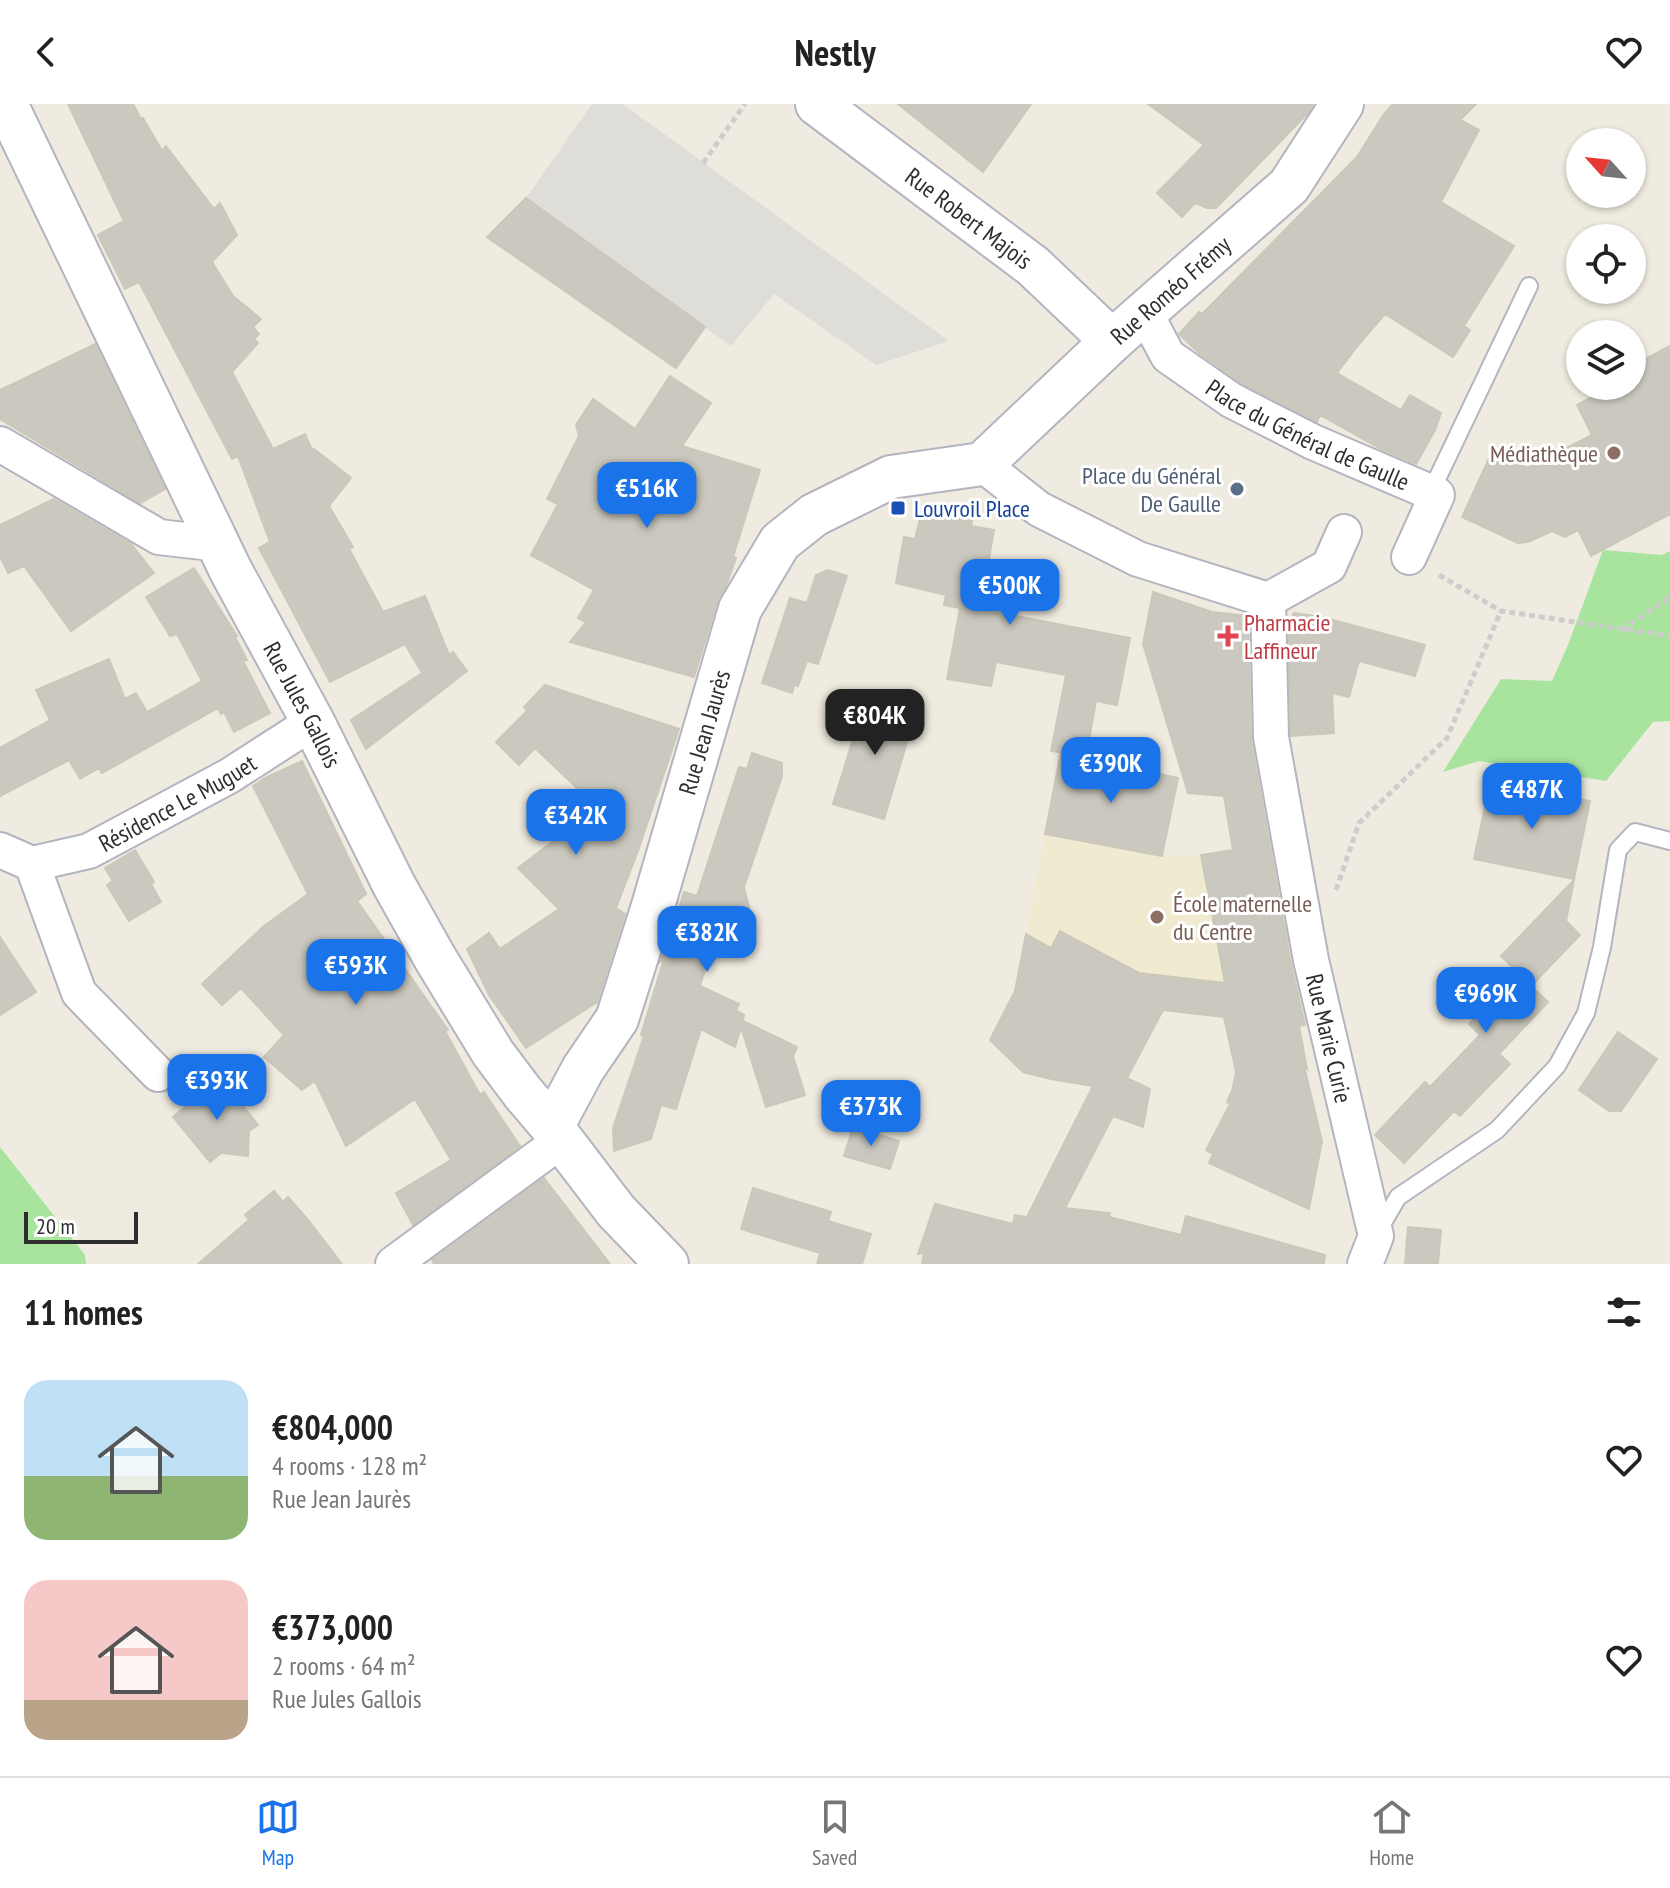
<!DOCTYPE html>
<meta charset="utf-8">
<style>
:root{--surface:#fff;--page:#f2f2f2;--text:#222;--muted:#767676;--line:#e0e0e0;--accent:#1a73e8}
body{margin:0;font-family:"PT Sans Narrow",sans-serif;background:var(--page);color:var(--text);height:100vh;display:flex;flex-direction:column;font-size:30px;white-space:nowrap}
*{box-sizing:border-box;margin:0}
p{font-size:26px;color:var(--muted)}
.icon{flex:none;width:44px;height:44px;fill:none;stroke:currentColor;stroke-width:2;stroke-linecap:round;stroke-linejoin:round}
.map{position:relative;height:1160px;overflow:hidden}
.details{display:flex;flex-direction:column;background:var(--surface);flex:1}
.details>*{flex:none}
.needle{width:52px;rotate:297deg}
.tools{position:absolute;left:1566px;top:24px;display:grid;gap:16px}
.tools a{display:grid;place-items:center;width:80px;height:80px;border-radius:50%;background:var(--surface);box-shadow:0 2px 6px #0004;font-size:40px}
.scale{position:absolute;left:24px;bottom:20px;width:114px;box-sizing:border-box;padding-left:8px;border:4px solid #2e2e2e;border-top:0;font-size:22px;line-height:28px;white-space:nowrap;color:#2e2e2e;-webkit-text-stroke:6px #fff;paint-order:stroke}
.price{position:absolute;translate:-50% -68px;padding:0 18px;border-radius:16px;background:var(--accent);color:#fff;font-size:26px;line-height:52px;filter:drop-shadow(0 2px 4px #0008)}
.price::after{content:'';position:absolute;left:50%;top:48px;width:24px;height:18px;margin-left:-12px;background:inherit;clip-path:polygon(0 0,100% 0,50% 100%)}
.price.on{background:#222;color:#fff}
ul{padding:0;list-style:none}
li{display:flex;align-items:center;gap:24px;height:200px;padding:0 24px}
li span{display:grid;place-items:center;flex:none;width:224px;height:160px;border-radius:24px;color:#555}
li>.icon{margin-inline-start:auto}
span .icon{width:96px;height:96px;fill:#fffc;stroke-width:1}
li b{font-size:34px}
h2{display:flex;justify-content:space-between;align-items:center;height:96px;padding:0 24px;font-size:34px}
header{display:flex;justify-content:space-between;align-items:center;height:104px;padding:0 24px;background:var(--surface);font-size:36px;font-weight:700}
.tab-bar{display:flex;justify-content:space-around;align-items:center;height:112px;border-top:2px solid var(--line);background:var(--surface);font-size:22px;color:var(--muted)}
.tab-bar a{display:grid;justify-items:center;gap:4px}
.tab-bar .on{color:var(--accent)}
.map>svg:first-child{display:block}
.education{fill:#f0ebd0}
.green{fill:#a8e49e}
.plaza{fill:#dfddd7}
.building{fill:#cbc9bf;stroke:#cbc8ba;stroke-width:2}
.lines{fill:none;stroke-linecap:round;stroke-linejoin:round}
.service-casing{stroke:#b4b4c1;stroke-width:20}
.minor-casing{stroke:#b4b4c1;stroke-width:38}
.tertiary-casing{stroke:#b4b4c1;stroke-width:46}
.path{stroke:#cdcdcd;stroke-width:5;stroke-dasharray:6 4;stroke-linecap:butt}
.service{stroke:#fff;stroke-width:16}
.minor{stroke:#fff;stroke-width:34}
.tertiary{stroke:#fff;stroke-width:42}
.education-dot{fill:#8d6e63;stroke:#fff;stroke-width:3}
.service-dot{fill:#5c6f8a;stroke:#fff;stroke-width:3}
.transit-dot{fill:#1a4fb4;stroke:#fff;stroke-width:3}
.health-dot{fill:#e0444e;stroke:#fff;stroke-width:3}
.labels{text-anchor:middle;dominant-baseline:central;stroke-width:6;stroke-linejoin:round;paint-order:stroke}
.street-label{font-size:24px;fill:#2e2e2e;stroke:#fff}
.education-label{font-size:24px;fill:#785e54;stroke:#fff;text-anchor:end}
.service-label{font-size:24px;fill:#4e5e75;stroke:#fff;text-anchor:end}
.transit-label{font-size:24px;fill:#164399;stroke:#fff;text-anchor:start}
.health-label{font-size:24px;fill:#be3a42;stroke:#fff;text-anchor:start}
</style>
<header><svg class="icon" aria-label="back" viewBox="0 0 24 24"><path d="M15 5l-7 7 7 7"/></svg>Nestly<svg class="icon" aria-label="heart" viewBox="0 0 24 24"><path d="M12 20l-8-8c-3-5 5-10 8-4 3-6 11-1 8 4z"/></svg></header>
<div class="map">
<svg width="1670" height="1160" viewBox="0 0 1670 1160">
<rect width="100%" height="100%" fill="#efebe0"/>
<path class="education" d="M1045 730 1162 752 1221 751V748L1273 741 1305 921 1255 929 1252 916 1133 903 1018 875Z"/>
<path class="green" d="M1603 446 1662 451 1670 447V617L1653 618 1606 677 1479 657 1443 668 1501 575 1552 577 1568 541Z
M0 1043 85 1151 86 1160H0Z"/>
<path class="plaza" d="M592 0H622L631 6 949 237 876 261 774 190 731 242 526 94Z"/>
<path class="building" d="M68 0H133L141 15 143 14 162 47 166 42 214 105 220 99 237 131 212 158 233 192 261 215 253 223 259 230 254 235 258 239 232 268 273 345 305 330 312 346 314 345 351 374 329 402 353 443 349 445 383 508 425 492 449 551 453 548 467 567 366 645 351 616 422 569 405 540 330 578 259 444 270 438 238 352 232 355 139 178 125 185 98 131 124 117Z
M898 0H1031L983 68Z
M1148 0H1313L1309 8 1216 104H1207L1195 99 1182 113 1157 89 1204 41Z
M1393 0H1476L1460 16 1479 26 1441 98 1514 142 1464 222 1470 226 1453 253 1385 210 1359 240 1337 269 1401 306 1410 291 1441 309 1435 326 1416 360 1383 346 1320 311 1317 318 1241 279 1199 249 1179 230 1199 208 1202 210 1357 53 1384 10Z
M526 94 705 223 676 264 487 133Z
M95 240 165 385 140 399 0 315V286Z
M1670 242V410L1591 452 1578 426 1565 433 1552 427 1528 438 1518 439 1462 413 1492 348 1528 364 1592 331 1577 301 1613 282H1632V262Z
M670 272 711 299 682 342 760 366 733 453 736 454 726 482 717 498 694 573 570 538 586 518 578 514 594 486 531 451 558 400 547 395 579 332 576 321 593 295 635 325Z
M54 395 131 440 154 469 71 527 24 462 8 469 0 452V421Z
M922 406 973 412 971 422 994 426 980 505 1130 534 1117 601 1096 597 1086 652 1051 647 1066 571 996 558 991 582 947 575 960 504 944 501 946 491 896 479 904 433 915 435Z
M194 464 237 532 235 533 247 556 243 557 270 609 234 628 224 608 221 610 218 604 102 669 99 664 80 675 69 656 0 692V644L50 616 36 586 109 555 125 595 136 589 147 608 202 577 177 530 170 532 146 493Z
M828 466 847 472 818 560 807 557 798 582 794 581 792 589 762 579 790 494 807 499 816 471Z
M1153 488 1212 508 1248 512 1251 636 1291 860 1305 921 1299 922 1307 965 1304 962 1322 1037 1309 1105 1209 1059 1213 1050 1206 1046 1230 1000 1227 998 1232 987 1236 968 1224 913 1163 906 1127 974 1150 985 1143 1023 1113 1012 1065 1104 1110 1109 1109 1113 1181 1131 1186 1112 1325 1151 1324 1160H922L924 1149 918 1150 935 1100 1013 1120 1015 1111 1027 1113 1093 982 1051 975 1023 968 990 936 1015 887 1026 830 1051 844 1060 827 1139 869 1225 879 1201 751 1233 746 1224 692 1188 689 1143 540Z
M1294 509 1322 513 1425 541 1415 572 1359 557 1349 593 1332 589 1334 629 1291 632 1288 516H1290Z
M545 581 679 625 638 747 616 804 625 810 597 898 526 944 489 891 467 845 489 829 500 845 559 805 518 764 561 731 547 719 577 684 535 644 519 661 496 638 527 607 524 603Z
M867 590 917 605 884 715 833 700Z
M1061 648 1178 674 1162 752 1045 730Z
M752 649 782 659V672L744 783 755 827 720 816 700 882 739 900 736 906 744 911 743 917 797 943 793 952 805 991 766 1003 741 923 735 943 701 925 676 1005 661 1001 651 1035 614 1047 613 1024 644 932 641 931 664 855 660 858 667 838 668 839 684 788 697 792 739 663 747 665Z
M302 657 366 790 357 797 448 926 445 927 480 991 484 988 520 1042 413 1121 396 1089 451 1056 415 995 346 1042 315 977 302 986 264 953 284 931 241 884 222 901 202 880 264 822 308 790 253 682 265 674Z
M1490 679 1590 697 1574 775 1474 755Z
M135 746 154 778 151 780 161 798 129 817 107 781 113 777 105 764Z
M1574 776 1566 817 1580 831 1531 882 1548 898 1499 950 1510 960 1460 1012 1454 1007 1404 1059 1375 1031 1425 978 1430 983 1480 931 1487 938 1469 920 1518 869 1501 852Z
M0 833 36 888 0 911Z
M1618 928 1657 955 1621 1007H1609L1579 986Z
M221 974 258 1021 249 1027 248 1052 221 1049 210 1058 173 1013Z
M853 1023 899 1037 890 1065 844 1052Z
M544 1074 610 1160H434L432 1156Z
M753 1084 831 1108 828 1117 871 1130 862 1160H817L820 1149 741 1125Z
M274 1087 283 1098 288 1093 308 1116 342 1160H198L249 1116 245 1111Z
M1408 1123 1441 1126 1438 1160H1405Z"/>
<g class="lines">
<g class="service-casing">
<path id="service" d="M1432 389 1437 375 1529 182
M1378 1127 1398 1093 1497 1026 1557 962 1586 909 1602 843 1618 746 1635 728 1670 737"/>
</g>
<g class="minor-casing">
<g id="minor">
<path id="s1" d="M1145 209 1168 252 1231 296 1313 338 1437 391 1409 453"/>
<path d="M0 340 159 433 219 440"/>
<path d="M982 360 1039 405 1138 455 1268 496 1329 462 1344 428"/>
<path id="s2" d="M1268 496 1271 633 1311 856 1376 1132 1365 1160"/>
<path id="s3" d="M0 746 32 760 89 747 229 672 313 618"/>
<path d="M32 760 79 889 158 970"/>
<path d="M393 1160 562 1036"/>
</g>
</g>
<g class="tertiary-casing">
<g id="tertiary">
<path id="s4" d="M6 0 231 467 313 618 394 781 435 854 493 949 523 989 552 1023 616 1107 667 1160"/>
<path id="s5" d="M817 0 1033 162 1112 237"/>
<path id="s6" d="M552 1023 583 965 617 915 653 802 740 505 780 438 814 411 891 373 982 360 1112 237 1289 82 1342 0"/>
</g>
</g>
<path class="path" d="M703 59 745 0
M1439 471 1501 507 1670 532
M1622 526 1670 493
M1336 786 1359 719 1447 634 1501 507"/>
<use href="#service" class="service"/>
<use href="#minor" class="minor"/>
<use href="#tertiary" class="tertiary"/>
</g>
<g class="education-dot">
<circle cx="1614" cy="349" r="8"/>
<circle cx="1157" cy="813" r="8"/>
</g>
<circle class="service-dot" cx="1237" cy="385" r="8"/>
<rect class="transit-dot" x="890" y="396" width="16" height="16" rx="4"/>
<path class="health-dot" d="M1224 520h8v8h8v8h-8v8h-8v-8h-8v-8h8z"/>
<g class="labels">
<g class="street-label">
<text stroke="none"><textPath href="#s5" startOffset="190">Rue Robert Majois</textPath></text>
<text stroke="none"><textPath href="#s6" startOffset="1110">Rue Roméo Frémy</textPath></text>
<text stroke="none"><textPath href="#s1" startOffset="210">Place du Général de Gaulle</textPath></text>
<text stroke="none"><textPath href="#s4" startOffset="670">Rue Jules Gallois</textPath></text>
<text stroke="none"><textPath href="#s6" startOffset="426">Rue Jean Jaurès</textPath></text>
<text stroke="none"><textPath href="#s3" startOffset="194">Résidence Le Muguet</textPath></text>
<text stroke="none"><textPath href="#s2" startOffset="444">Rue Marie Curie</textPath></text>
</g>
<g class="education-label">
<text x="1598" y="349">Médiathèque</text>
<text x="1173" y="799" text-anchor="start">École maternelle<tspan x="1173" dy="28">du Centre</tspan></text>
</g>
<g class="service-label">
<text x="1221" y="371">Place du Général<tspan x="1221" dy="28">De Gaulle</tspan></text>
</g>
<g class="transit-label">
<text x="914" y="404">Louvroil Place</text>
</g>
<g class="health-label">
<text x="1244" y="518">Pharmacie<tspan x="1244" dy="28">Laffineur</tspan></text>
</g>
</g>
</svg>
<div class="tools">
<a><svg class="needle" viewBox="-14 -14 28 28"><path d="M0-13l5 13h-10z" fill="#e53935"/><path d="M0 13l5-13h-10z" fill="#767676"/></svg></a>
<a><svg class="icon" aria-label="locate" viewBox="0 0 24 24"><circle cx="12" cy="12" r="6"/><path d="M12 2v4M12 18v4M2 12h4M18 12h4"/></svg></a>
<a><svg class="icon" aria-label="layers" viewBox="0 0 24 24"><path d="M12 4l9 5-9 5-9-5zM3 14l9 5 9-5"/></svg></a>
</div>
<div class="scale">20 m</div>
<b class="price" style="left:647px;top:426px">€516K</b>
<b class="price" style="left:1010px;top:523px">€500K</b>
<b class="price on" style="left:875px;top:653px">€804K</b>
<b class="price" style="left:1111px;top:701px">€390K</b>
<b class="price" style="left:1532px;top:727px">€487K</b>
<b class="price" style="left:576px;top:753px">€342K</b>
<b class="price" style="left:707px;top:870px">€382K</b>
<b class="price" style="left:356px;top:903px">€593K</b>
<b class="price" style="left:1486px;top:931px">€969K</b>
<b class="price" style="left:217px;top:1018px">€393K</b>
<b class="price" style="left:871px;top:1044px">€373K</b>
</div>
<section class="details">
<h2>11 homes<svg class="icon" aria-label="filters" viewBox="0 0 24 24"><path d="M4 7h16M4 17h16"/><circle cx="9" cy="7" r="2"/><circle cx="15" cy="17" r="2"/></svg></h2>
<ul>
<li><span style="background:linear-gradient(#bfe0f5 60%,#8fb573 0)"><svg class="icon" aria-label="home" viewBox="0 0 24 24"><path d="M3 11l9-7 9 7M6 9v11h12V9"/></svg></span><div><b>€804,000</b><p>4 rooms · 128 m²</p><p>Rue Jean Jaurès</p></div><svg class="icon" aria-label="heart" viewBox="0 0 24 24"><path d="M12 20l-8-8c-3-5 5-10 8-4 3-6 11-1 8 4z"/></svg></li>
<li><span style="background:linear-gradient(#f6c9c9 75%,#b9a48a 0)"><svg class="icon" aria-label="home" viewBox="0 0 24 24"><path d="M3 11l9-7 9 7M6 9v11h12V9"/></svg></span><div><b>€373,000</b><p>2 rooms · 64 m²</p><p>Rue Jules Gallois</p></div><svg class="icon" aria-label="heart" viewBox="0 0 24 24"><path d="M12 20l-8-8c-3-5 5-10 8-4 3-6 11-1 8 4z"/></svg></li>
</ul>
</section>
<nav class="tab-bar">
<a class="on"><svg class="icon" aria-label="map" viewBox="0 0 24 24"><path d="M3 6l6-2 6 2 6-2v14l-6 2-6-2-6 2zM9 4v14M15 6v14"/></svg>Map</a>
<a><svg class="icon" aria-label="saved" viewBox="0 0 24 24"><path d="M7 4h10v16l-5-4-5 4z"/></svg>Saved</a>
<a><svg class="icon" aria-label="home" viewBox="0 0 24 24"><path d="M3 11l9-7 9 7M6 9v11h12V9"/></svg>Home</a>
</nav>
